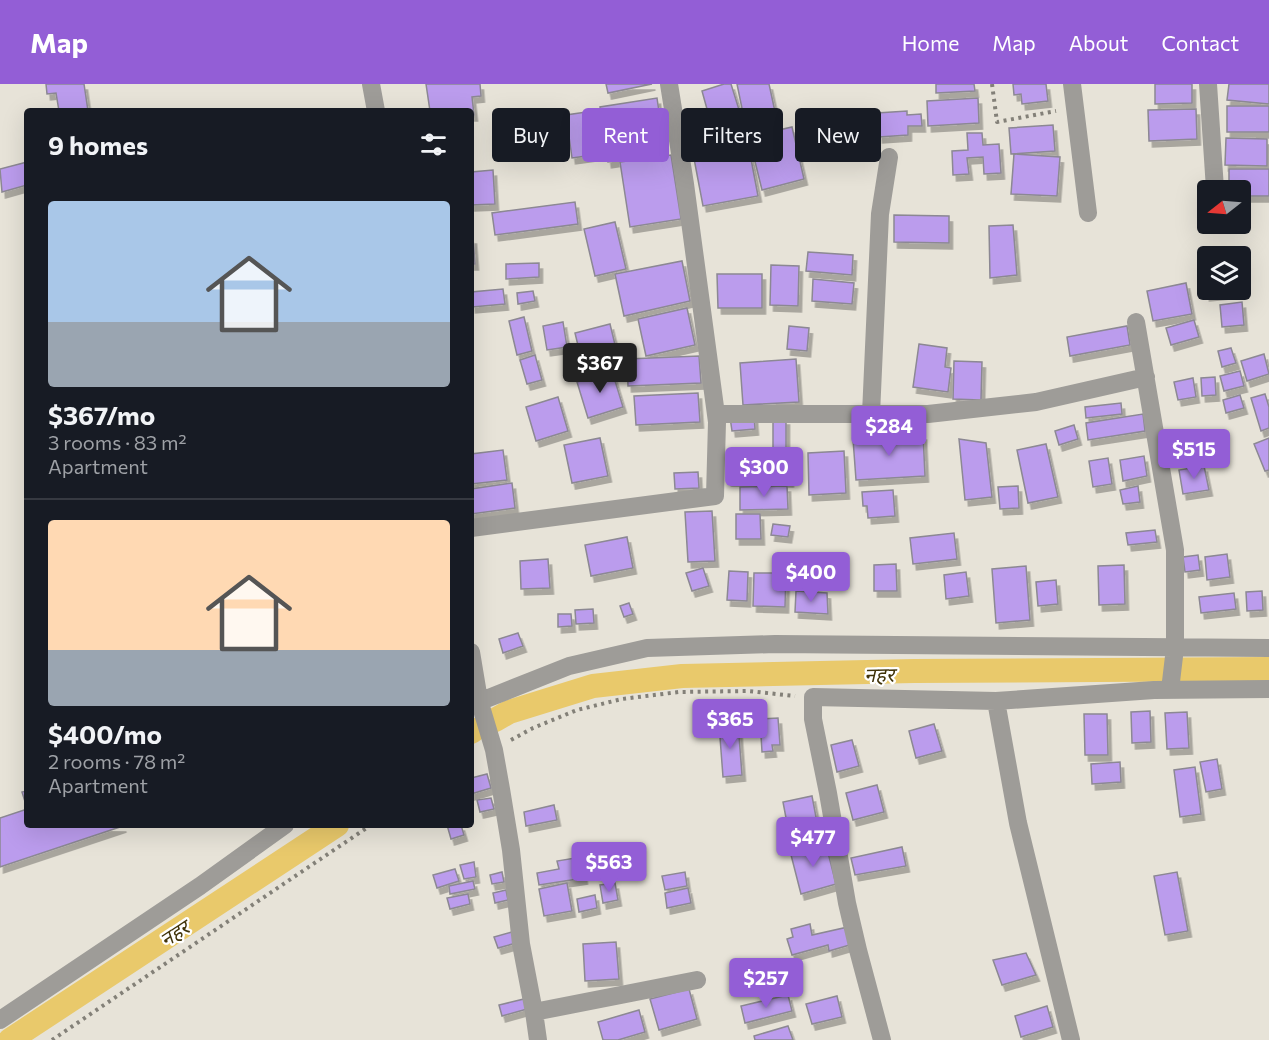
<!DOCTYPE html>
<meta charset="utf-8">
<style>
:root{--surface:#171b24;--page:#242831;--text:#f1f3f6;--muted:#9ea1a6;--line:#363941;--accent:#935ed6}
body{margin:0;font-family:Commissioner,"Noto Sans Devanagari",sans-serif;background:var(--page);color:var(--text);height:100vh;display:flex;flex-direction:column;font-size:22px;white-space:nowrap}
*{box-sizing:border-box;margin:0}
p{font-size:20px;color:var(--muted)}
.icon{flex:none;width:33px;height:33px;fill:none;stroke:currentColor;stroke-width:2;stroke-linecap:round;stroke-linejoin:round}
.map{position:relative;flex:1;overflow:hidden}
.drawer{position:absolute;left:24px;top:24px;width:450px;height:720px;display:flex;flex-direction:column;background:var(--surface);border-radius:6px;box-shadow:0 6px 24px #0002}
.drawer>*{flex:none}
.guide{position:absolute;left:492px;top:24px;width:570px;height:54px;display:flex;gap:12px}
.needle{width:39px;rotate:253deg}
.controls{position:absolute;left:1197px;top:96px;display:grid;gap:12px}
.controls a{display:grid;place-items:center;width:54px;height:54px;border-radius:6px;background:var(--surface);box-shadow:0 6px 24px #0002;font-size:30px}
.price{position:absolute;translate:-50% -51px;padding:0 14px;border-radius:6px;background:var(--accent);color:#fff;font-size:20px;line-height:39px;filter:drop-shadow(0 2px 3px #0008)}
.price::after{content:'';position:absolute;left:50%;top:36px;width:18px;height:14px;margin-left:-9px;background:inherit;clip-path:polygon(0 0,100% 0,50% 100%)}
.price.selected{background:#222;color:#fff}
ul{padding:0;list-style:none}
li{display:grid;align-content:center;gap:12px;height:318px;padding:0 24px}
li+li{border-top:2px solid var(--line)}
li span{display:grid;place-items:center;height:186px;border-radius:6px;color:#555}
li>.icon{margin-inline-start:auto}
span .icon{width:108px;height:108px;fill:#fffc;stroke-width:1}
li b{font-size:26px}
h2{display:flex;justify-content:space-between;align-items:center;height:72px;padding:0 24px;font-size:26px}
.chip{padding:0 21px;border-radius:6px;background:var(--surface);box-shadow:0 6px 24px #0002;font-size:21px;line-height:54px}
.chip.selected{background:var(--accent);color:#fff}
header{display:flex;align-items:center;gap:36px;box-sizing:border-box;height:84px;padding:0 30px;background:var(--accent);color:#fff}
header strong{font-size:28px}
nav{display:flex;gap:33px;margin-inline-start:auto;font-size:21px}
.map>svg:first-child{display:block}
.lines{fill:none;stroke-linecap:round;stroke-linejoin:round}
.canal{stroke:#e9c96b;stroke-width:24}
.building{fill:#bb9ced;stroke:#8c8893;stroke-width:1.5;filter:url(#shadow)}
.path{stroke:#838078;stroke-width:4;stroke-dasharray:3 4.5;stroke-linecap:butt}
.minor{stroke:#9e9c98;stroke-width:18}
.labels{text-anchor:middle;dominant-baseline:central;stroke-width:4.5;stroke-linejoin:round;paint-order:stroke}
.water-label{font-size:20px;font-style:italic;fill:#41340a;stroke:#fff}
</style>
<header>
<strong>Map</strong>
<nav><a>Home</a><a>Map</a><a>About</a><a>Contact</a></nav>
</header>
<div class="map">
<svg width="1269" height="956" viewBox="0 0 1269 956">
<defs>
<filter id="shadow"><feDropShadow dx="3.5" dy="6" stdDeviation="0" flood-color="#0004"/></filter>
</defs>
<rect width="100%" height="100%" fill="#e7e3d8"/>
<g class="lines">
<path class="canal" d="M495 636 509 628 593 602 682 592 914 587 1269 585
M471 648 474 646
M10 956 337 741"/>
</g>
<path class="building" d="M46 0H84L88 27H59L56 9 47 10Z
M426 0H480L481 12 472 13 474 31H471V27H430Z
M606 0H652L608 9Z
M724 0H731L745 45 715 54 702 7Z
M737 0H769L777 37 746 44Z
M936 0H974L975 7 936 9Z
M1013 0H1046L1048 17 1022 20 1021 10 1014 11Z
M1155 0H1192V19L1155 20Z
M1229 0H1269V20L1227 16Z
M657 14 665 69 608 78 600 23Z
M978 14 979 39 928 42 927 17Z
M1227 22H1269V48H1227Z
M1196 25 1197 55 1149 57 1148 26Z
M593 27 600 70 572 74 566 31Z
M907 27V31L921 30 922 42H908V51L879 53 877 29Z
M1053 41 1055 67 1011 70 1009 44Z
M792 43 804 95 762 106 749 53Z
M967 49H982L983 61 999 60 1001 89 984 90 983 73 967 74 969 90 953 91 952 67 968 66Z
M747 54 758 112 703 122 692 64Z
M1226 54 1267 55V82L1225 81Z
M1014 70 1060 73 1057 112 1011 110Z
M671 71 681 135 630 143 620 78Z
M27 78V101L2 108 0 85Z
M1229 85H1269V112H1240V106H1229Z
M493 86 495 120 471 121V88Z
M575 118 578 140 495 151 492 129Z
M894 131 949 132V159L894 158Z
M615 138 626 185 595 192 584 145Z
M1013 141 1017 191 990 194 989 142Z
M471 154H473L475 180H471Z
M808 168 853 171 852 191 806 187Z
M682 177 690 217 624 232 615 190Z
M539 179V193L506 195V180Z
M771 181 799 182 798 222 770 221Z
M717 190H762V224H718Z
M813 195 854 199 852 220 812 217Z
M1186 199 1192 230 1153 237 1147 207Z
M1208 199V206H1238V208L1206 211 1205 200Z
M503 205 505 220 472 223 471 208Z
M533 207 535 217 518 220 517 209Z
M1242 218 1244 241 1222 243 1220 221Z
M687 224 695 261 646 272 638 235Z
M524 233 532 267 517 271 509 237Z
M1194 236 1199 253 1171 261 1166 244Z
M563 238 567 263 547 266 543 242Z
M610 240 617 269 582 278 575 249Z
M789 242 809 244 807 267 787 265Z
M1127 242 1130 261 1070 272 1067 253Z
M919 260 947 264 945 283 951 284 948 308 913 303Z
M1231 264 1236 279 1222 283 1218 267Z
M1264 270 1269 290 1247 297 1241 277Z
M535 271 542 296 527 300 520 276Z
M699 272 701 299 628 302 627 275Z
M796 275 799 318 743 321 740 279Z
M954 277 982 278 981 316 953 315Z
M612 287 623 323 588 334 577 298Z
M1240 287 1244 302 1224 307 1220 292Z
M1215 293 1216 311 1202 312 1201 294Z
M1193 294 1196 313 1178 316 1174 298Z
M698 309 700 338 636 341 634 312Z
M1265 310 1269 323V344L1261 347 1251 314Z
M1240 311 1244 324 1226 329 1223 316Z
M558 313 568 347 536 357 526 323Z
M1121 319 1122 330 1086 334 1085 323Z
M1143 330 1145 347 1088 356 1086 339Z
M754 331 755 345 732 347 730 333Z
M773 335H786V369H773Z
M1074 341 1078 355 1059 361 1055 347Z
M923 350 925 392 856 396 853 355Z
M600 354 608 392 572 399 564 361Z
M1269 354V386L1265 387 1254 360Z
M959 355 986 359 992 413 965 416Z
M1046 360 1058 413 1028 419 1017 366Z
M503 366 507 396 471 400V370Z
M844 367 846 409 809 411 808 369Z
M1144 372 1147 392 1123 397 1120 376Z
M728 373 791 374 790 397 728 396Z
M1108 374 1112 400 1093 403 1089 377Z
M1204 382 1209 406 1183 410 1179 386Z
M698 388 699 404 675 405 674 389Z
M512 399 515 424 471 430V405Z
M787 402 788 425 740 426V403Z
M1018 402 1019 424 1000 425 998 403Z
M1138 402 1140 418 1123 420 1120 406Z
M893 406 895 432 868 434 867 422H863L862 408Z
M712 427 715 477 688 478 685 428Z
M736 430H760L761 455H736Z
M773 440 790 442 788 453 771 451Z
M1155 446 1157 458 1128 461 1126 449Z
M954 449 957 475 913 480 910 454Z
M627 453 633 484 591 492 585 461Z
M1227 470 1230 493 1207 496 1205 473Z
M1198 471 1200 486 1185 488 1183 473Z
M548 475 550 504 521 505 520 477Z
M896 480 897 507H874V481Z
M1124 481 1125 520 1099 521 1098 482Z
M1026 482 1030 536 996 539 992 485Z
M703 484 709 502 692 507 686 489Z
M729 487 748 488 747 517 727 516Z
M966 488 969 512 946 515 944 491Z
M754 489H786L785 523 753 522Z
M1056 496 1058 520 1038 522 1036 498Z
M796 507 827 509 828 530 795 528Z
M1262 507 1263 526 1247 527 1246 508Z
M1234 509 1236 525 1201 529 1199 513Z
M629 519 633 530 624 533 620 522Z
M593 525 594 539 576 540 575 526Z
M558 530H571L572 542 558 543Z
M518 549 523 562 503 569 499 555Z
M1150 627 1151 658 1132 659 1131 628Z
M1187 628 1189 664 1167 665 1165 629Z
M1084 630H1107L1108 671H1085Z
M778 634 780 661H772L773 667 762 668 760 635Z
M738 639 742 691 723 693 719 640Z
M934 640 942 667 916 674 909 647Z
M852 656 859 682 837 688 831 661Z
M1217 675 1222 705 1206 708 1200 678Z
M1120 678 1121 698 1092 700 1091 680Z
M1195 683 1201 730 1180 733 1174 686Z
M487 690 491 704 471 710V694Z
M877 701 884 728 853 736 846 709Z
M27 707V724L22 708Z
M812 712 819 749 790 755 783 718Z
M491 714 494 725 480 728 477 716Z
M554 721 557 736 526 742 524 728Z
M27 725V741L123 742 0 783V734Z
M447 741H461L464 751 451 755Z
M825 757 836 800 801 810 790 767Z
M902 763 906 782 855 791 851 774Z
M581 773 584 794 539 801 537 789 559 785 557 777Z
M474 778 476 793 464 795 460 781Z
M455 785 459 797 437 804 433 791Z
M502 788 504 798 492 800 490 791Z
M685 788 687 802 665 806 662 792Z
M1177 788 1188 847 1165 851 1154 792Z
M473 797 475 805 450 810 449 802Z
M567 799 572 827 544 832 539 805Z
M615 799 618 816 603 819 600 801Z
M688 804 691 819 667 824 665 809Z
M506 806 508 816 495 819 493 809Z
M468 810 470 820 450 825 447 814Z
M595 811 597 824 579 828 577 815Z
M810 840 812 851 848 843 853 860 829 867 828 861 792 871 787 855 793 853 791 845Z
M512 848 516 859 498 864 494 853Z
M616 858 619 895 585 897 583 860Z
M1026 869 1036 891 1002 901 993 876Z
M689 905 697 935 659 946 650 915Z
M788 911 792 927 745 939 741 922Z
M837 912 842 933 812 940 806 920Z
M524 915 527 925 502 932 499 921Z
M1047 922 1053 943 1021 953 1015 932Z
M639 926 645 948 618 956H603L598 938Z
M788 942 793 956H755L754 952Z"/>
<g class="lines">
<path class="path" d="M992 0 997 38 1056 27
M511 656 533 644 577 626 622 615 679 608 748 607 795 612
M52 956 371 741"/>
<path class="minor" d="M371 0 376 27
M1072 0 1088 129
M1208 0 1215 105
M1136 238 1175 466V564L1170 606
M716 330H928L1036 318 1146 293
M871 330 880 130 889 73
M471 444 715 412 717 338 685 100 669 0
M471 568 479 616 494 666 501 705 511 766 521 860 534 928 538 956
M996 617 1018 739 1071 956
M471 621 569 582 647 564 775 560 1269 564
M534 928 697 896
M0 936 200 802 285 741
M882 956 858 866 847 819 828 709 813 635V613L996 617 1154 606 1269 605"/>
</g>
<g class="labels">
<g class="water-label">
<text transform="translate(879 590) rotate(-1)">नहर</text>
<text transform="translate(174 849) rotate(-33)">नहर</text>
</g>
</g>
</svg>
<div class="controls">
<a><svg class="needle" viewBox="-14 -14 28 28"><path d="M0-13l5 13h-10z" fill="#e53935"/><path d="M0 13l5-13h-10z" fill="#9ea1a6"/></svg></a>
<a><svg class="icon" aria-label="layers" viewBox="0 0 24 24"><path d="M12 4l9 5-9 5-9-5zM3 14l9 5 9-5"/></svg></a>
</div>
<b class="price selected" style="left:600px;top:310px">$367</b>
<b class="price" style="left:889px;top:373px">$284</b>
<b class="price" style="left:1194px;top:396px">$515</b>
<b class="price" style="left:764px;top:414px">$300</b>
<b class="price" style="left:811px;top:519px">$400</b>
<b class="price" style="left:730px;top:666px">$365</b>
<b class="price" style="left:813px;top:784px">$477</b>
<b class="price" style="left:609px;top:809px">$563</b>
<b class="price" style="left:766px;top:925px">$257</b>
<div class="guide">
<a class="chip">Buy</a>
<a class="chip selected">Rent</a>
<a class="chip">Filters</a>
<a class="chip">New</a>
</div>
<section class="drawer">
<h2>9 homes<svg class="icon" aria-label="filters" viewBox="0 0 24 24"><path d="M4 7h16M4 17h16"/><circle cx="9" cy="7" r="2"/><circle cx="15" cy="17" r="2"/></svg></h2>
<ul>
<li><span style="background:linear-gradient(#a9c7e8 65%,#9aa5b1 0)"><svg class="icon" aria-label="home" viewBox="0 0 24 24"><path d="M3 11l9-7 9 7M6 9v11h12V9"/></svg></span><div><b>$367/mo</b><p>3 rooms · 83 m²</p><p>Apartment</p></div></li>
<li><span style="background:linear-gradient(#ffd9b3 70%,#9aa5b1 0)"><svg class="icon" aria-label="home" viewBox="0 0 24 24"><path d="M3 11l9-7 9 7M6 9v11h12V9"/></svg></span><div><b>$400/mo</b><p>2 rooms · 78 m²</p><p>Apartment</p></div></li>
</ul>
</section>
</div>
